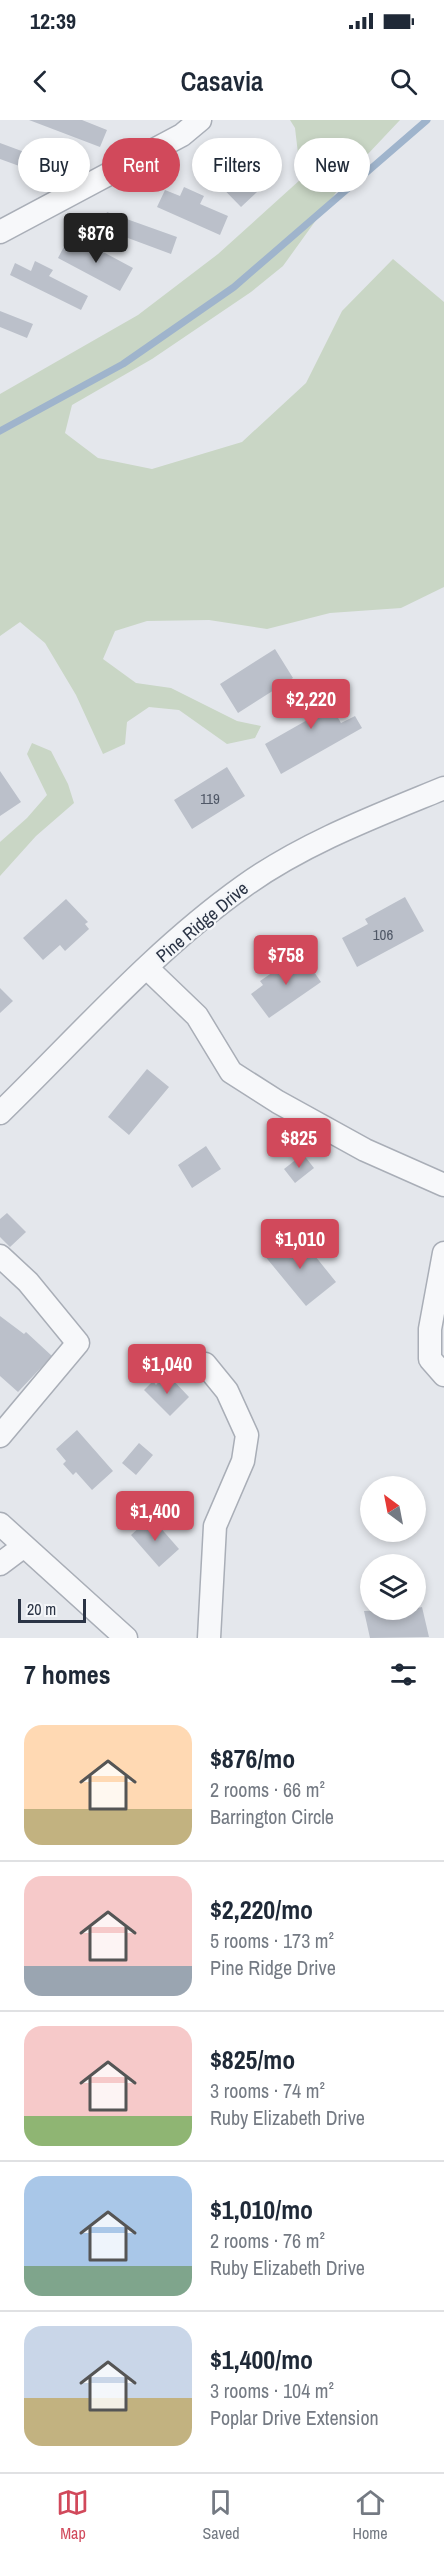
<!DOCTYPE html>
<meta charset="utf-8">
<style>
:root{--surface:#fff;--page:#f2f2f3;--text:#1f2937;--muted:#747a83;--line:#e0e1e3;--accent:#d1495b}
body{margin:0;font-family:"Archivo Narrow",sans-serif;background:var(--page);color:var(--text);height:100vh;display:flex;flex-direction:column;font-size:22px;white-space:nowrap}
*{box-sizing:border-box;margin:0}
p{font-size:20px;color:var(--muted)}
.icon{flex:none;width:33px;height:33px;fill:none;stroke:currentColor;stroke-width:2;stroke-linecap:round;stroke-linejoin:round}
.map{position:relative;height:1518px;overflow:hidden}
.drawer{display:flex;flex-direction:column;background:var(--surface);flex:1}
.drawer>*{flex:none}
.hud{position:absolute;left:18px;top:18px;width:408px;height:54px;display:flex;gap:12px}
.needle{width:39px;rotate:328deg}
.fabs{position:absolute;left:360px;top:1356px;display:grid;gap:12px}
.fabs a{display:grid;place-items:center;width:66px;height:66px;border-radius:50%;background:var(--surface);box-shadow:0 3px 9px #0003;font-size:30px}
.scale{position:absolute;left:18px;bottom:15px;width:68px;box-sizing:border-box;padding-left:6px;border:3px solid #2b3445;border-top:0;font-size:16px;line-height:21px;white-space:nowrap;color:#2b3445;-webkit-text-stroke:4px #f4f6f9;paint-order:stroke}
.price{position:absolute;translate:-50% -51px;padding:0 14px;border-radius:6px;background:var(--accent);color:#fff;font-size:20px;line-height:39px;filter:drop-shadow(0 2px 3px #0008)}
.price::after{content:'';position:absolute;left:50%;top:36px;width:18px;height:14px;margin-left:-9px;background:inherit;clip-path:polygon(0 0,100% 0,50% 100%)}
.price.current{background:#222;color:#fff}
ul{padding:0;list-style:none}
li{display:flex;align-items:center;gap:18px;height:150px;padding:0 24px}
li+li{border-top:2px solid var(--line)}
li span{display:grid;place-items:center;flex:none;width:168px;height:120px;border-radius:18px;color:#555}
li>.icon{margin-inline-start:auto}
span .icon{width:72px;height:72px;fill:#fffc;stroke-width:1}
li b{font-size:26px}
h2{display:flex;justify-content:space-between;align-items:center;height:72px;padding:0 24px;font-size:26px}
.pill{padding:0 21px;border-radius:27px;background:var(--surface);box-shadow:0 3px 9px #0003;font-size:21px;line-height:54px}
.pill.current{background:var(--accent);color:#fff}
.status{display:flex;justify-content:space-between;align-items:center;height:42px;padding:0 30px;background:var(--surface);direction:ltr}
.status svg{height:16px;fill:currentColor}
header{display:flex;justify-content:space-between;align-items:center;height:78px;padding:0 24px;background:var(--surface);font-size:27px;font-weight:600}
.tabs{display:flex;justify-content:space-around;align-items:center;height:84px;border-top:2px solid var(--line);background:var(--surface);font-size:16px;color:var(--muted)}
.tabs a{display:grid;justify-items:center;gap:3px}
.tabs .current{color:var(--accent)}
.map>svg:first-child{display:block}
.green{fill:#c9d6c5}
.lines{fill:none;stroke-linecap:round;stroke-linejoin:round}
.stream{stroke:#9fb4cc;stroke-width:7}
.building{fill:#bbc0ca}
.minor-casing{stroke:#a9aeb7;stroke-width:25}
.minor{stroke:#f7f8fa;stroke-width:22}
.labels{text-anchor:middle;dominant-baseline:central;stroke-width:4.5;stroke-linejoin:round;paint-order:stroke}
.number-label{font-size:15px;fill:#4f5766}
.street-label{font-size:18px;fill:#2b3445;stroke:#f4f6f9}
</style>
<div class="status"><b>12:39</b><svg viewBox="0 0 49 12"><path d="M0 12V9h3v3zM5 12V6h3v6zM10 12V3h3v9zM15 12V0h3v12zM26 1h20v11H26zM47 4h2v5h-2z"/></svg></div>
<header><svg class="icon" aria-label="back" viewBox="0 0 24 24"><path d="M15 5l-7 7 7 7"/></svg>Casavia<svg class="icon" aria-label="search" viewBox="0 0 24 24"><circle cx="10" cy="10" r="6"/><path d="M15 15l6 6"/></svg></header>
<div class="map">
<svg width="444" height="1518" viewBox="0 0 444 1518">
<rect width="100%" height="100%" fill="#e4e7ec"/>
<path class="green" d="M290 0H400L350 53 283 146 251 172 152 239 72 285 65 313 98 338 152 349 242 322 306 263 342 191 393 139 444 182V467L401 488 330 493 267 509 209 500 147 501 115 511 103 539 136 563 171 568 237 601 261 606 255 618 227 624 179 590 149 587 127 602 125 624 103 634 76 575 45 523 20 502 0 516V274L138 195 218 134 301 59 295 8Z
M32 623 51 631 68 664 74 683 36 716 0 756V722L27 698 47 675 27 634Z"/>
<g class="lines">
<path class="stream" d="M0 311 123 244 234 167 427 0"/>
</g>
<path class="building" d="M29 0H82L107 10 100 27Z
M0 23 27 33 22 47 0 39Z
M217 29 257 72 241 87 200 45Z
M184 67 204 76 200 84 228 96 220 115 157 87 165 70 180 76Z
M107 92 177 117 171 134 101 108Z
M79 119 133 148 120 171 58 138 67 121 75 126Z
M35 141 53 150 49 156 88 176 81 190 10 155 15 143 31 151Z
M0 191 33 204 27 218 0 207Z
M275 529 293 558 238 593 220 564Z
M322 561 335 584 331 586 341 603 355 596 362 608 281 654 265 624 309 599 296 576Z
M227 647 245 676 192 709 174 680Z
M0 651 21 682 0 696Z
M405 777 424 811 357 847 342 818 368 804 365 799Z
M66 779 88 802 85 804 89 809 65 831 60 825 43 840 23 818Z
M301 833 321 862 269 898 251 874 263 865 260 861Z
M0 868 13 881 0 893Z
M147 949 169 967 129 1015 108 997Z
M206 1026 221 1049 192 1068 178 1045Z
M303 1034 314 1048 295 1063 284 1049Z
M7 1093 26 1112 10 1127 0 1117V1099Z
M289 1115 302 1130 307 1126 336 1162 306 1186 264 1135Z
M0 1196 24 1214 26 1212 52 1236 18 1272 0 1256Z
M164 1256 169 1260 171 1258 189 1277 170 1296 144 1270 153 1261 156 1265Z
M77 1310 113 1351 92 1370 76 1352 73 1355 63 1344 66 1341 56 1329Z
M139 1323 153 1335 136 1355 122 1343Z
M151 1397 179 1429 159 1447 131 1415Z
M422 1487 429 1517 370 1518 364 1491 391 1490 392 1493Z"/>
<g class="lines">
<g class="minor-casing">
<path id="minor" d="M0 112 182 15 200 0
M147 848 197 896 231 952 278 982 365 1030 444 1065
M0 993C79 916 154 830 244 766 304 723 376 696 444 668
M444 1133 430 1209V1239L444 1255
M0 1136 28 1162 78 1223 0 1316
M205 1244 227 1271 247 1315 243 1341 215 1406 209 1518
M0 1404 126 1518
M0 1444 24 1426"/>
</g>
<use href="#minor" class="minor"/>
</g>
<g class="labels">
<g class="number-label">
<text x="210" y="678">119</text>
<text x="383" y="814">106</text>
</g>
<g class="street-label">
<text transform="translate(202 802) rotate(-40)">Pine Ridge Drive</text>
</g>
</g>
</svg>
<div class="fabs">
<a><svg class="needle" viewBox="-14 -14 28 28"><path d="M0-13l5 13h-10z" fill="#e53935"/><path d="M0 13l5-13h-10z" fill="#747a83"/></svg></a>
<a><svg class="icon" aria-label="layers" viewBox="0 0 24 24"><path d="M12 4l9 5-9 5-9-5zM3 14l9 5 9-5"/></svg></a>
</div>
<div class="scale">20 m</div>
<b class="price current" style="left:96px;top:144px">$876</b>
<b class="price" style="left:311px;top:610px">$2,220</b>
<b class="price" style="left:286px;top:866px">$758</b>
<b class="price" style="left:299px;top:1049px">$825</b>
<b class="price" style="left:300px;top:1150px">$1,010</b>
<b class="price" style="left:167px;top:1275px">$1,040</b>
<b class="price" style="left:155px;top:1422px">$1,400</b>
<div class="hud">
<a class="pill">Buy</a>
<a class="pill current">Rent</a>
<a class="pill">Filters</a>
<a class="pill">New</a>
</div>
</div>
<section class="drawer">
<h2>7 homes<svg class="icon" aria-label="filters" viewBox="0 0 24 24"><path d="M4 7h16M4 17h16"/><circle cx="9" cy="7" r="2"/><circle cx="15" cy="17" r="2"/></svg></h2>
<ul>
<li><span style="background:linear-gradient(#ffd9b3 70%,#c2b280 0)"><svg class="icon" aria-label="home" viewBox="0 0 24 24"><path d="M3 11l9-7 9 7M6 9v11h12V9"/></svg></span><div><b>$876/mo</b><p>2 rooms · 66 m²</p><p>Barrington Circle</p></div></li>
<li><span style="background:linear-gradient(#f6c9c9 75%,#9aa5b1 0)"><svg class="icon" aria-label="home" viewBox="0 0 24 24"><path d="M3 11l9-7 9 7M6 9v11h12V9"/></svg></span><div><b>$2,220/mo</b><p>5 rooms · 173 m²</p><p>Pine Ridge Drive</p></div></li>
<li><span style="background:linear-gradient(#f6c9c9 75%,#8fb573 0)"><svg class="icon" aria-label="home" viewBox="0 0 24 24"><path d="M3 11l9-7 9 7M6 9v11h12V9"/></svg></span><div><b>$825/mo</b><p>3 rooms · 74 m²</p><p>Ruby Elizabeth Drive</p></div></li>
<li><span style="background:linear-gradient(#a9c7e8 75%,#7fa58c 0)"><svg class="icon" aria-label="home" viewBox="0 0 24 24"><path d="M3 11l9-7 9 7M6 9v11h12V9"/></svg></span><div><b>$1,010/mo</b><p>2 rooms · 76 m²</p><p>Ruby Elizabeth Drive</p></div></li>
<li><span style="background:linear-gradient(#c9d6e8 60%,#c2b280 0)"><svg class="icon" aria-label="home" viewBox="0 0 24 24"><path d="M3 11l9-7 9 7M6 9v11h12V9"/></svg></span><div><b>$1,400/mo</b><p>3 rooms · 104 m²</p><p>Poplar Drive Extension</p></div></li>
</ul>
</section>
<nav class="tabs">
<a class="current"><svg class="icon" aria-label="map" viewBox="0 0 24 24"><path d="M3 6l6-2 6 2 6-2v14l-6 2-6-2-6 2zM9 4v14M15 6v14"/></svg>Map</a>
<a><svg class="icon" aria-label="saved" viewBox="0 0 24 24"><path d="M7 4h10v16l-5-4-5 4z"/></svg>Saved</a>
<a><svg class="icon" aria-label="home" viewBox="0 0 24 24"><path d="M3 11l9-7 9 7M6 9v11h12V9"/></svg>Home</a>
</nav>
